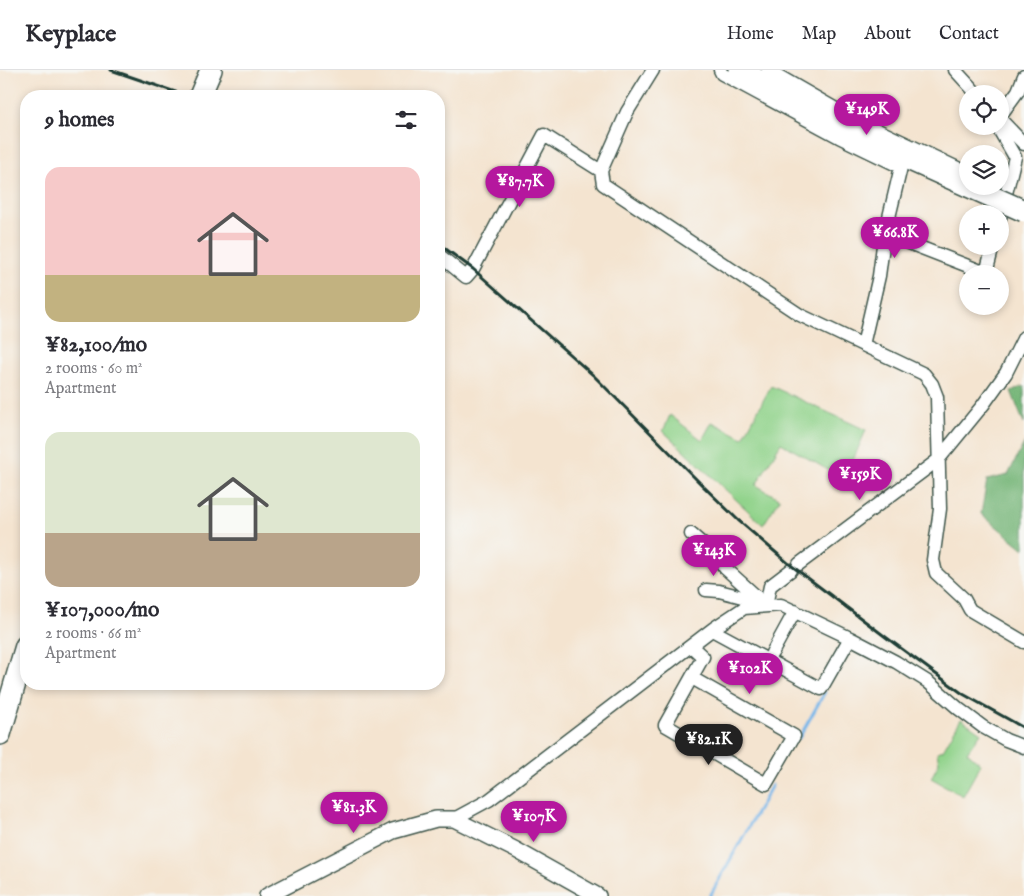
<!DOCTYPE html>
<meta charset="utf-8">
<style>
:root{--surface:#fff;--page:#f2f2f3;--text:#2b2b33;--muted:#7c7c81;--line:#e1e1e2;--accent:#b5179e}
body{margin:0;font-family:"IM FELL English",serif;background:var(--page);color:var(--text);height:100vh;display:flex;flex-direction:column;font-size:19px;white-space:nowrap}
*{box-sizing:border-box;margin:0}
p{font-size:16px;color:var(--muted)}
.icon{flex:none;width:28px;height:28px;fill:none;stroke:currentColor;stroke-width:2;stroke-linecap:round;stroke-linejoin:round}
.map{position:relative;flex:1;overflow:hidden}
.side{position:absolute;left:20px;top:20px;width:425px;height:600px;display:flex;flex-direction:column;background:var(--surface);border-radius:20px;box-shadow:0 2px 8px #0003}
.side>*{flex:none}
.buttons{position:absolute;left:959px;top:15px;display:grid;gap:10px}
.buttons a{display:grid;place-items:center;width:50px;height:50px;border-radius:50%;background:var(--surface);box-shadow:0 2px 8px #0003;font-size:25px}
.price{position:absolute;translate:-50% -42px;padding:0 11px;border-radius:18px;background:var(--accent);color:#fff;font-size:16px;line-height:32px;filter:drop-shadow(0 1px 2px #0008)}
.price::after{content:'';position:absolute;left:50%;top:30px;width:15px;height:11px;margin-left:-8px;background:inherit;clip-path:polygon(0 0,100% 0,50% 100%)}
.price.selected{background:#222;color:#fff}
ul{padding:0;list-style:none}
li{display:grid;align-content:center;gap:10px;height:265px;padding:0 25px}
li span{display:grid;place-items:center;height:155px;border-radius:15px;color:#555}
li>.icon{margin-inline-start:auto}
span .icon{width:90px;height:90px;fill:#fffc;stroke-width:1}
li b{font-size:21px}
h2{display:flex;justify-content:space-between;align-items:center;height:60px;padding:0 25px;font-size:21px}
header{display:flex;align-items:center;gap:30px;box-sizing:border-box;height:70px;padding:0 25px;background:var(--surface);border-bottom:1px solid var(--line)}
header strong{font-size:24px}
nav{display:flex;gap:28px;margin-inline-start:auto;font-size:18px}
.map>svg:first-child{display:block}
.green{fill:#91d38b;stroke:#588860}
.forest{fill:#74b577;stroke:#4a7956}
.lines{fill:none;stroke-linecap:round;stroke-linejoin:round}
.stream{stroke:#75b5e9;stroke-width:3}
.minor-casing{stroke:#3f564b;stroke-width:15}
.tertiary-casing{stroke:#3f564b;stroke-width:18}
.trunk-casing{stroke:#3f564b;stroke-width:24}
.minor{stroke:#fff;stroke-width:12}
.tertiary{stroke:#fff;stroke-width:15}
.trunk{stroke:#fff;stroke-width:21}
.rail{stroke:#1f3d34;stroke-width:3}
.trunk-bridge-casing{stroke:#3f564b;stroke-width:24;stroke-linecap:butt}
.trunk-bridge{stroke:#fff;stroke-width:21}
</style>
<header>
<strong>Keyplace</strong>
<nav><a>Home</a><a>Map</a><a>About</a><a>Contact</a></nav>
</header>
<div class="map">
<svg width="1024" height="826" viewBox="0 0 1024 826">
<rect width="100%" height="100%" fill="#f6f6f2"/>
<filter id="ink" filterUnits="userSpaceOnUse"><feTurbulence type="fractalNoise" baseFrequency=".02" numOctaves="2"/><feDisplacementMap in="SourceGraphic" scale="10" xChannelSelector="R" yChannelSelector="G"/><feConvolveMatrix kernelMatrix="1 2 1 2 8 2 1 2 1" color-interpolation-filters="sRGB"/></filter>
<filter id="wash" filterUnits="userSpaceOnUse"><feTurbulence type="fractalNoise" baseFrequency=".0096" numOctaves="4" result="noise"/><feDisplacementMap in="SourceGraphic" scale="20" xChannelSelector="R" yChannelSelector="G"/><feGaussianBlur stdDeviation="1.12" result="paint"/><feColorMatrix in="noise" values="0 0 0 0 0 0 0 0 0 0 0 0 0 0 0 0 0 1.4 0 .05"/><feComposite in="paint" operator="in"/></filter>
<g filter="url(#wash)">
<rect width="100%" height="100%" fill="#f4e4d0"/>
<path class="green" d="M771 316 866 360 854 388 842 408 781 373 756 415 780 429 763 455 663 361 670 345 702 370 712 352 743 368Z
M961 649 981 663 967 682 981 694 963 726 931 708 939 693 937 682 943 680Z"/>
<path class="forest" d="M1024 316V354L1011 321Z
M1024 373V479L981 444 987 410 1008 405Z"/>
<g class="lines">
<path class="stream" d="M799 668 825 622
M710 826 772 715"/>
</g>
</g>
<g filter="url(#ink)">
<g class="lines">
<g class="minor-casing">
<path id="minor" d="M653 0 627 42 601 101 603 114 800 245 924 304 932 314 937 327 940 439 933 490 936 503 964 529 970 540 1024 572
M720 0 722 4 839 67 901 97
M768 0 848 46 968 103
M955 0 977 24
M1000 46 1018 21 1024 6
M1000 49 1024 74
M997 56 1015 87 1000 148
M884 168H896L986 203 993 176
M439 185 466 207 473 199 544 65 601 101
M863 275 879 206 884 168 901 97
M691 464 716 486 725 498 757 527
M799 494 938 390 983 335 1006 303 1024 267
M706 520 719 521 754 530
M766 535 770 516 791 500
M712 560 821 619 850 568
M691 576 703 587 665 655 766 714 794 666 692 608
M772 583 795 541
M454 749 489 730 714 558 744 538 781 535 850 568 896 592 928 612 959 639 983 657 1006 670 1024 677"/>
</g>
<g class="tertiary-casing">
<path id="tertiary" d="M267 826 393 761 436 749H454L516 780 598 826"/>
</g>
<g class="trunk-casing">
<path id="trunk" d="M739 0 908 89 968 116
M200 26 211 0
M0 664 26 576"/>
</g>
<use href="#minor" class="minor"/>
<use href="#tertiary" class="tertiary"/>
<use href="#trunk" class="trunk"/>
<path class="rail" d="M111 0 187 26
M439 174 473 199 594 306 702 415 738 450 788 493 887 568 963 624 1024 658"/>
<g class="trunk-bridge-casing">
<path id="trunk-bridge" d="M968 116 1024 141"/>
</g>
<use href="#trunk-bridge" class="trunk-bridge"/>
</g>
</g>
</svg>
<div class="buttons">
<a><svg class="icon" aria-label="locate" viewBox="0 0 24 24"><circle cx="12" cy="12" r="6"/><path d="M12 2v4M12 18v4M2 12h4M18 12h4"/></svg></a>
<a><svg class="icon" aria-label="layers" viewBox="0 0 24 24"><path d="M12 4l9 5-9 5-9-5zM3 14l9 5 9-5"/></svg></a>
<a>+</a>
<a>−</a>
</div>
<b class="price" style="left:867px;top:66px">¥149K</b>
<b class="price" style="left:520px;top:138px">¥87.7K</b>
<b class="price" style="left:895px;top:189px">¥66.8K</b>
<b class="price" style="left:860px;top:431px">¥159K</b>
<b class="price" style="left:714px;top:507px">¥143K</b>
<b class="price" style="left:750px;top:625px">¥102K</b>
<b class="price selected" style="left:709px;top:696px">¥82.1K</b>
<b class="price" style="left:354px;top:764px">¥81.3K</b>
<b class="price" style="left:534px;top:773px">¥107K</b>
<section class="side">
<h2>9 homes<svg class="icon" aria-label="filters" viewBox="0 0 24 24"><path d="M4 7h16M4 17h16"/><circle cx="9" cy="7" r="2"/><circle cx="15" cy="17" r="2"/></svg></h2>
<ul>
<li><span style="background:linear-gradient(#f6c9c9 70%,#c2b280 0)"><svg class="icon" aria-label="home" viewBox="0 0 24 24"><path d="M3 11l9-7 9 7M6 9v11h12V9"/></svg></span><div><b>¥82,100/mo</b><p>2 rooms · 60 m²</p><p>Apartment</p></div></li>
<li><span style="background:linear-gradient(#dfe7d0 65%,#b9a48a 0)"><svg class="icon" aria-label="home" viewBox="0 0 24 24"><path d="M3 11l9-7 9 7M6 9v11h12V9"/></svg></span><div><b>¥107,000/mo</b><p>2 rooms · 66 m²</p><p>Apartment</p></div></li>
</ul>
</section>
</div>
